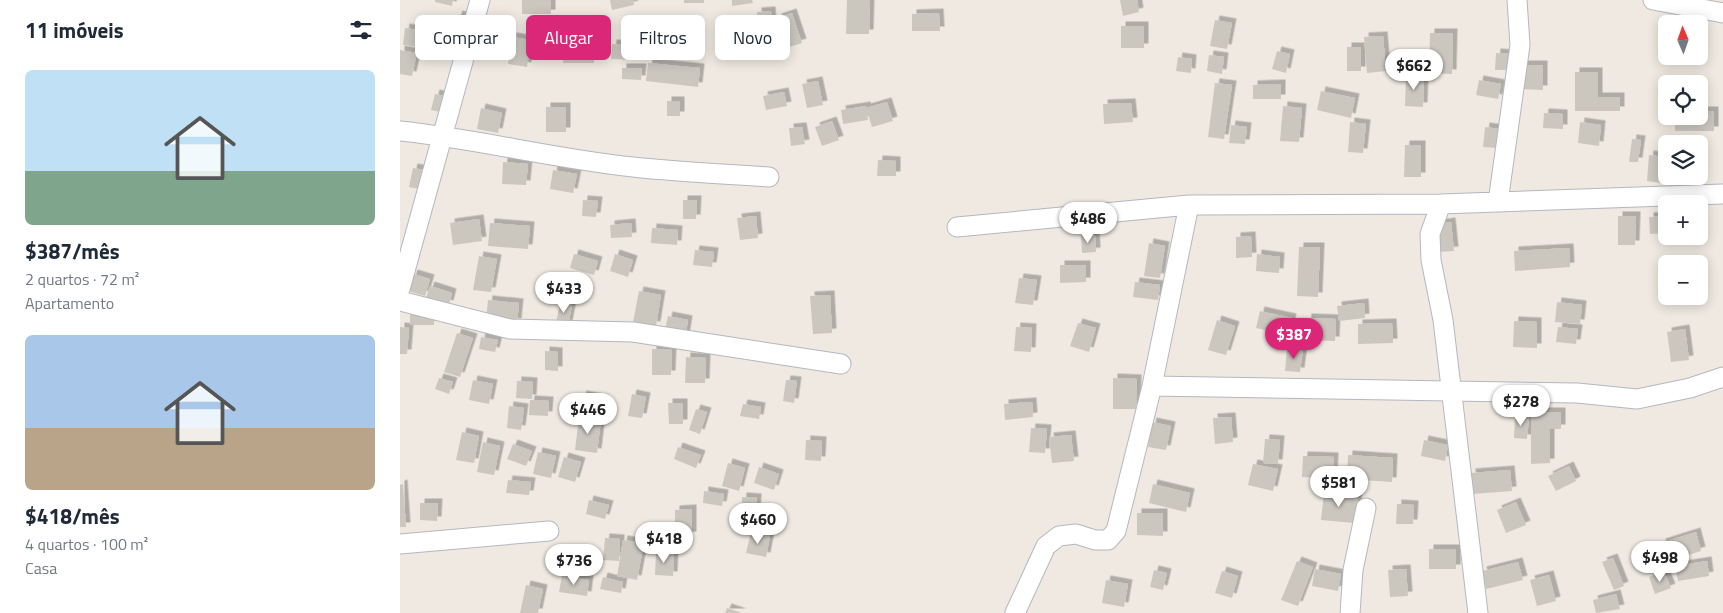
<!DOCTYPE html>
<html lang="pt">
<meta charset="utf-8">
<style>
:root{--surface:#fff;--page:#f2f2f3;--text:#1f2937;--muted:#747a83;--accent:#db2777}
body{margin:0;font-family:"Titillium Web",sans-serif;background:var(--page);color:var(--text);height:100vh;display:flex;flex-direction:column;font-size:19px;white-space:nowrap}
*{box-sizing:border-box;margin:0}
p{font-size:16px;color:var(--muted)}
.icon{flex:none;width:28px;height:28px;fill:none;stroke:currentColor;stroke-width:2;stroke-linecap:round;stroke-linejoin:round}
.map{position:relative;flex:1;overflow:hidden}
.panel{display:flex;flex-direction:column;background:var(--surface);width:400px}
.panel>*{flex:none}
.banner{position:absolute;left:15px;top:15px;width:475px;height:45px;display:flex;gap:10px}
.needle{width:32px;rotate:358deg}
.controls{position:absolute;left:1258px;top:15px;display:grid;gap:10px}
.controls a{display:grid;place-items:center;width:50px;height:50px;border-radius:8px;background:var(--surface);box-shadow:0 2px 12px #0003;font-size:25px}
.price{position:absolute;translate:-50% -42px;padding:0 11px;border-radius:18px;background:#fff;color:#222;font-size:16px;line-height:32px;filter:drop-shadow(0 1px 2px #0008)}
.price::after{content:'';position:absolute;left:50%;top:30px;width:15px;height:11px;margin-left:-8px;background:inherit;clip-path:polygon(0 0,100% 0,50% 100%)}
.price.active{background:var(--accent);color:#fff}
ul{padding:0;list-style:none}
li{display:grid;align-content:center;gap:10px;height:265px;padding:0 25px}
li span{display:grid;place-items:center;height:155px;border-radius:8px;color:#555}
li>.icon{margin-inline-start:auto}
span .icon{width:90px;height:90px;fill:#fffc;stroke-width:1}
li b{font-size:21px}
h2{display:flex;justify-content:space-between;align-items:center;height:60px;padding:0 25px;font-size:21px}
.tag{padding:0 18px;border-radius:8px;background:var(--surface);box-shadow:0 2px 12px #0003;font-size:18px;line-height:45px}
.tag.active{background:var(--accent);color:#fff}
main{display:flex;flex:1;min-height:0}
.map>svg:first-child{display:block}
.building{fill:#cbc7bf;filter:url(#shadow)}
.lines{fill:none;stroke-linecap:round;stroke-linejoin:round}
.minor-casing{stroke:#b4b7c1;stroke-width:21}
.minor{stroke:#fff;stroke-width:19}
</style>
<main>
<section class="panel">
<h2>11 imóveis<svg class="icon" aria-label="filters" viewBox="0 0 24 24"><path d="M4 7h16M4 17h16"/><circle cx="9" cy="7" r="2"/><circle cx="15" cy="17" r="2"/></svg></h2>
<ul>
<li><span style="background:linear-gradient(#bfe0f5 65%,#7fa58c 0)"><svg class="icon" aria-label="home" viewBox="0 0 24 24"><path d="M3 11l9-7 9 7M6 9v11h12V9"/></svg></span><div><b>$387/mês</b><p>2 quartos · 72 m²</p><p>Apartamento</p></div></li>
<li><span style="background:linear-gradient(#a9c7e8 60%,#b9a48a 0)"><svg class="icon" aria-label="home" viewBox="0 0 24 24"><path d="M3 11l9-7 9 7M6 9v11h12V9"/></svg></span><div><b>$418/mês</b><p>4 quartos · 100 m²</p><p>Casa</p></div></li>
</ul>
</section>
<div class="map">
<svg width="1323" height="613" viewBox="0 0 1323 613">
<defs>
<filter id="shadow"><feDropShadow dx="4.5" dy="-4.5" stdDeviation="0" flood-color="#0004"/></filter>
</defs>
<rect width="100%" height="100%" fill="#efe9e1"/>
<path class="building" d="M35 0H53L52 6 35 2Z
M122 0H151V14H122Z
M210 0H233L234 5 212 10Z
M284 0H304V3H284Z
M332 0H352L353 3 332 6Z
M447 0H470L469 34H446Z
M720 0H737L739 12 723 16Z
M371 11 372 29H358L357 12Z
M392 13 402 43 386 48 377 18Z
M539 13 540 31H512V14Z
M58 15 70 18 63 39 51 36Z
M815 20 832 23 827 49 810 46Z
M721 26H744V48H721Z
M5 28 23 31 21 47 3 45Z
M1030 33H1053L1052 74 1029 73Z
M343 35H365V50L342 49Z
M983 36 986 71 967 73 964 37Z
M112 37 131 40 127 67 108 64Z
M212 44 238 46 237 60 211 59Z
M194 45V63H163V46Z
M947 47H961V71H947Z
M0 50 17 53 12 76 0 74Z
M877 51 890 54 886 73 872 69Z
M1096 53 1110 54 1109 70H1095Z
M809 55 824 57 822 74 807 71Z
M778 57 792 59 791 73 776 71Z
M248 63 300 68 298 87 246 81Z
M1121 65H1143V90L1121 89Z
M222 68H242L241 80 222 79Z
M1175 72H1198V97H1220V111H1175Z
M1006 76 1024 77 1023 107 1005 106Z
M1079 80 1101 84 1098 99 1076 95Z
M418 81 423 105 407 108 402 84Z
M815 83 832 85 824 139 808 137Z
M881 84V99H853V85Z
M1299 89H1302V111H1314V131H1275V116H1299Z
M921 91 955 98 951 118 917 110Z
M384 92 387 106 366 110 363 96Z
M35 94 49 97 45 113 31 110Z
M267 101H280V116H267Z
M487 102 493 121 472 127 466 108Z
M731 103 733 122 704 124 703 104Z
M466 106 468 120 443 124 441 110Z
M883 106 902 108 899 142 880 141Z
M146 107H166V132H146Z
M81 108 102 113 98 133 77 129Z
M1144 113 1163 114V129L1143 128Z
M432 121 439 140 422 146 415 127Z
M950 122 966 124 963 153 948 152Z
M1180 122 1201 125 1199 146 1178 143Z
M831 125 847 127 845 144 829 143Z
M402 127 405 144 391 146 389 128Z
M1085 127 1100 129 1097 148 1083 147Z
M1232 139 1241 140 1238 162H1229Z
M1005 145H1021V177H1004Z
M1249 155 1265 157 1262 183 1247 181Z
M478 160 496 161V176H477Z
M103 162 128 164 126 185 102 184Z
M13 168 29 171 24 190 9 187Z
M153 170 177 174 173 193 150 189Z
M183 200 198 201 196 217 182 216Z
M283 200H297L296 219H283Z
M356 216 358 238 340 240 337 218Z
M1218 216H1236L1235 245H1218Z
M1266 216V233L1250 234 1249 217Z
M79 219 82 241 53 245 50 223Z
M1051 222 1054 251 1038 252 1036 224Z
M90 223 130 226 128 249 88 246Z
M231 223 232 237 211 238 210 225Z
M252 228 278 230 277 245 251 243Z
M695 235 696 252 682 253 681 236Z
M851 236 852 257 836 258V237Z
M749 243 765 246 760 278 744 276Z
M899 247H920L918 297 897 296Z
M1169 248 1170 267 1115 271 1114 251Z
M295 250 314 252 312 267 293 265Z
M174 254 198 261 194 275 170 268Z
M215 254 233 260 228 277 210 271Z
M857 254 880 257 879 273 856 271Z
M79 256 97 259 91 292 73 290Z
M660 265H686V282L660 283Z
M13 274 30 279 25 296 8 291Z
M619 278 637 280 633 305 615 303Z
M735 282 760 285 758 300 733 297Z
M30 286 52 293 49 305 26 298Z
M239 291 261 295 256 326 233 322Z
M430 295 432 333 413 334 410 296Z
M88 300 119 303 117 323 86 320Z
M1157 302 1182 305 1180 324 1155 322Z
M160 303 172 305 168 325 156 323Z
M964 303 965 318 939 321 937 306Z
M10 311H34V325H10Z
M860 311 892 318 886 343 872 340 874 332 856 328Z
M268 316 288 320 285 339 264 335Z
M907 318 936 319 935 341 905 340Z
M817 320 835 326 826 355 808 350Z
M1114 321 1137 322V348L1113 347Z
M678 323 696 328 689 352 670 346Z
M992 323 993 343 958 344V324Z
M0 327 9 328 7 354H0Z
M616 327 632 328 631 352 614 351Z
M1158 327 1178 329 1176 344 1156 342Z
M1285 329 1289 360 1271 362 1267 332Z
M57 333 73 338 60 377 44 372Z
M81 337 98 340 95 352 79 349Z
M887 348 903 349 900 372 885 371Z
M252 349 272 350 271 375H252Z
M145 351 158 352V371L145 370Z
M286 357 306 358 305 383H285Z
M39 378 53 382 49 394 35 389Z
M713 378 737 379 736 409H713Z
M73 380 93 384 89 404 69 400Z
M386 380 397 381 394 403 383 401Z
M117 381 133 382 132 399 116 398Z
M232 394 246 397 242 418 228 416Z
M182 395 204 399 202 413 179 410Z
M130 400 149 401 148 416 129 415Z
M632 402 633 417 605 420 604 404Z
M268 403H283V424H269Z
M343 404 361 407 359 419 340 416Z
M109 406 124 408 121 430 107 428Z
M296 409 307 412 300 434 289 430Z
M1131 412H1161V429H1150V463L1131 464Z
M1115 416 1129 417 1127 439 1114 438Z
M179 417 201 420 197 453 175 450Z
M831 417 833 442 815 444 813 418Z
M752 422 771 426 766 450 748 447Z
M631 428 647 429 645 453 629 452Z
M62 432 79 436 74 463 56 460Z
M671 435 674 461 652 463 649 437Z
M865 439 880 440 878 464 863 463Z
M406 440 422 441 421 461 405 460Z
M1024 440 1048 445 1045 461 1021 456Z
M83 442 100 446 94 475 77 472Z
M113 444 132 451 126 466 107 459Z
M278 447 301 455 296 468 274 459Z
M138 452 156 456 151 478 133 474Z
M948 455 993 458 992 482 947 479Z
M903 456 934 457 933 479 902 477Z
M164 457 181 462 175 482 158 477Z
M328 463 345 468 339 491 322 486Z
M853 464 878 469 873 491 848 485Z
M1169 466 1176 481 1156 491 1148 476Z
M359 467 379 474 374 490 354 483Z
M1110 470 1112 491 1073 494 1071 473Z
M108 480 131 482 129 495 106 493Z
M3 484 6 527H0V485Z
M753 484 790 493 786 512 749 503Z
M304 491 324 494 322 506 303 503Z
M924 493 958 497 954 523 921 520Z
M342 497 357 498 356 519 341 518Z
M189 500 209 505 205 519 186 514Z
M1116 502 1126 525 1106 533 1097 510Z
M20 503H38L37 521 20 520Z
M997 504 1014 505 1013 524H996Z
M292 509V536L275 537V510Z
M737 513H763V536L737 535Z
M351 532 370 536 366 557 346 553Z
M1296 532 1301 551 1266 562 1261 543Z
M205 538 220 539 219 561 203 560Z
M223 540 244 543 237 580 217 576Z
M1029 549H1056V569H1029Z
M256 552 274 553 273 576 255 575Z
M1213 558 1224 586 1214 590 1202 562Z
M897 561 913 567 898 606 881 600Z
M1307 561 1309 576 1278 581 1275 566Z
M1118 562 1123 580 1086 589 1082 571Z
M915 569 941 574 938 591 912 586Z
M1006 569 1008 596 990 597 988 570Z
M754 570 767 573 763 590 750 587Z
M822 571 838 576 832 598 815 593Z
M1264 572 1271 588 1255 594 1249 577Z
M1149 575 1156 601 1137 606 1130 580Z
M162 576 189 580 187 596 159 592Z
M203 577 223 582 221 593 200 589Z
M706 580 728 584 724 607 702 603Z
M126 585 143 589 138 613H120Z
M1216 594 1220 609 1196 613 1193 600Z
M327 608 342 613H325Z"/>
<g class="lines">
<g class="minor-casing">
<path id="minor" d="M1253 0 1323 13
M0 131C78 139 155 159 233 167 278 172 324 174 369 177
M1098 202 1120 45 1117 0
M1041 204 1030 234 1031 260 1043 320 1078 613
M557 227 789 205 1041 204 1323 194
M0 289 80 0
M0 301 110 329 233 332 441 364
M752 386 1177 393 1237 399 1290 388 1323 377
M0 544 149 531
M615 613 646 546 659 536 676 534 695 540H708L716 531 752 386 789 205
M950 613 953 570 966 508"/>
</g>
<use href="#minor" class="minor"/>
</g>
</svg>
<div class="controls">
<a><svg class="needle" viewBox="-14 -14 28 28"><path d="M0-13l5 13h-10z" fill="#e53935"/><path d="M0 13l5-13h-10z" fill="#747a83"/></svg></a>
<a><svg class="icon" aria-label="locate" viewBox="0 0 24 24"><circle cx="12" cy="12" r="6"/><path d="M12 2v4M12 18v4M2 12h4M18 12h4"/></svg></a>
<a><svg class="icon" aria-label="layers" viewBox="0 0 24 24"><path d="M12 4l9 5-9 5-9-5zM3 14l9 5 9-5"/></svg></a>
<a>+</a>
<a>−</a>
</div>
<b class="price" style="left:1014px;top:91px">$662</b>
<b class="price" style="left:688px;top:244px">$486</b>
<b class="price" style="left:164px;top:314px">$433</b>
<b class="price active" style="left:894px;top:360px">$387</b>
<b class="price" style="left:1121px;top:427px">$278</b>
<b class="price" style="left:188px;top:435px">$446</b>
<b class="price" style="left:939px;top:508px">$581</b>
<b class="price" style="left:358px;top:545px">$460</b>
<b class="price" style="left:264px;top:564px">$418</b>
<b class="price" style="left:1260px;top:583px">$498</b>
<b class="price" style="left:174px;top:586px">$736</b>
<div class="banner">
<a class="tag">Comprar</a>
<a class="tag active">Alugar</a>
<a class="tag">Filtros</a>
<a class="tag">Novo</a>
</div>
</div>
</main>
